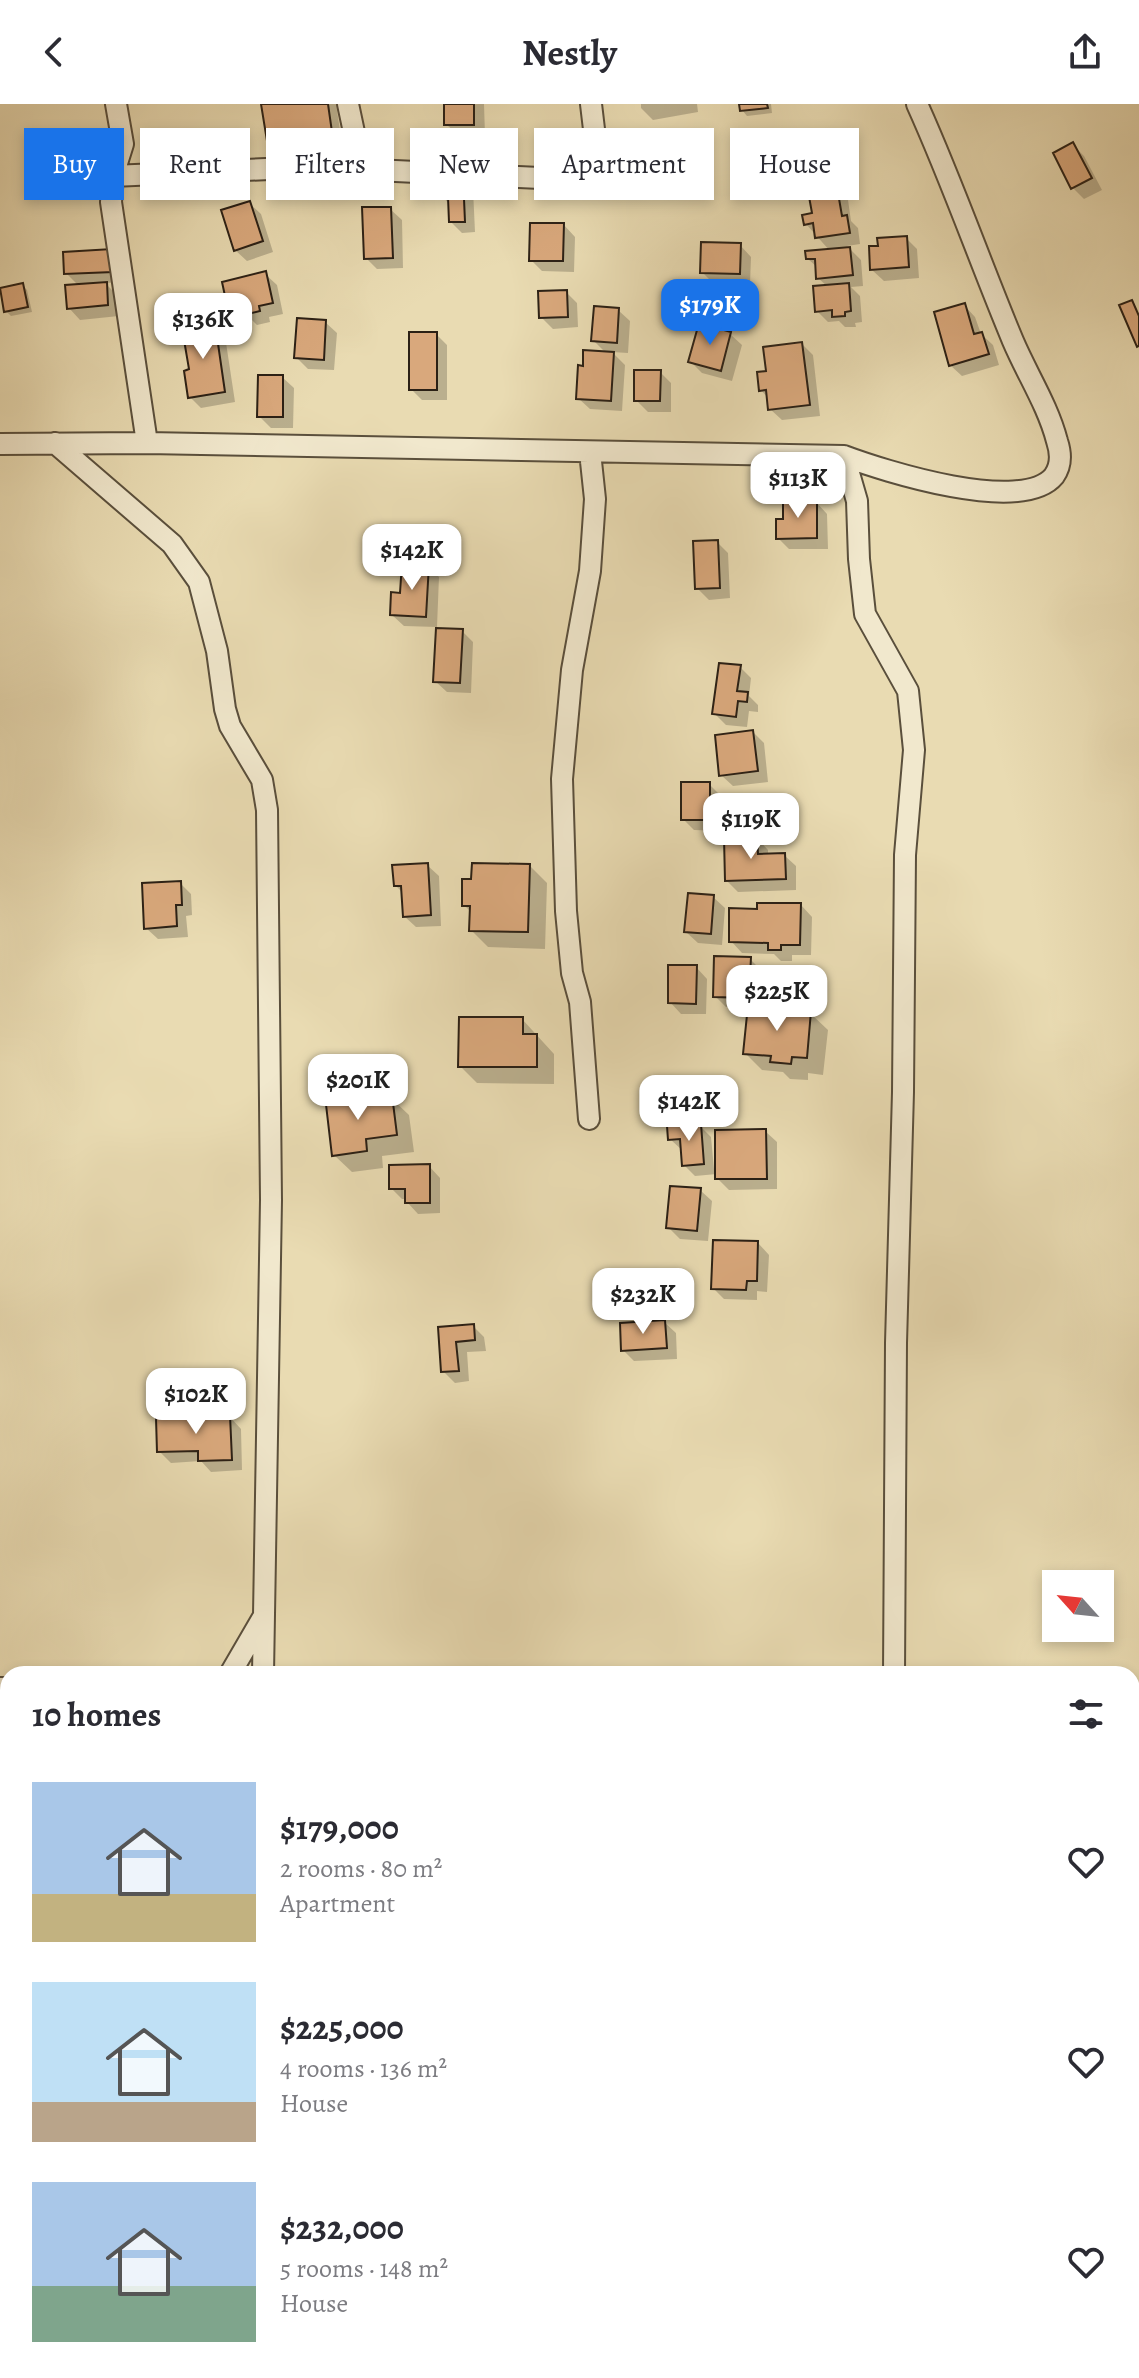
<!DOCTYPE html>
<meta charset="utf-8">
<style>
:root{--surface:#fff;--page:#f2f2f3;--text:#2b2b33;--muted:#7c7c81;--accent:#1a73e8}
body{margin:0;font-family:Alegreya,serif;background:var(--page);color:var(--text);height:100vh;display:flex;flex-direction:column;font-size:30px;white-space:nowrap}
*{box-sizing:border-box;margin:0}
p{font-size:26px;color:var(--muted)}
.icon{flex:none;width:44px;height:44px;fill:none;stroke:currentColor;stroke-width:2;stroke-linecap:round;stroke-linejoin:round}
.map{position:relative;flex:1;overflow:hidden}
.panel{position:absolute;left:0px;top:1562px;width:1140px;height:712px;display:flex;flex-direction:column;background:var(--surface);border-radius:24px 24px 0 0;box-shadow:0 4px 12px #0003}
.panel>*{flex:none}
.hud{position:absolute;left:24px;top:24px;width:1092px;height:72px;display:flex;gap:16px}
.needle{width:52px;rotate:297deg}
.tools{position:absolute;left:1042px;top:1466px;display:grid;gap:16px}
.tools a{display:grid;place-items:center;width:72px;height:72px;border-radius:0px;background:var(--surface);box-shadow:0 4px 12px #0003;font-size:40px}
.price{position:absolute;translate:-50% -68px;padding:0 18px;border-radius:16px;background:#fff;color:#222;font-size:26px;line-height:52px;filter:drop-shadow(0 2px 4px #0008)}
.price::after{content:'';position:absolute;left:50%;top:48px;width:24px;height:18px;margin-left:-12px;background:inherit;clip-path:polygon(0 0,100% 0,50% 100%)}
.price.active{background:var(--accent);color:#fff}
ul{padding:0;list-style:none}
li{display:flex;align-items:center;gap:24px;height:200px;padding:0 32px}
li span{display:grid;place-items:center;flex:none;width:224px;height:160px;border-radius:0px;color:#555}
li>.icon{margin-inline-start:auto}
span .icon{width:96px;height:96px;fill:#fffc;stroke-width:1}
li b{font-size:34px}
h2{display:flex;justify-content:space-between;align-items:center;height:96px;padding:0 32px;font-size:34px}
.tag{padding:0 28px;border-radius:0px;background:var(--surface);box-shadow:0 4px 12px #0003;font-size:28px;line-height:72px}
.tag.active{background:var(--accent);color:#fff}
header{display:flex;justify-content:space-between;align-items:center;height:104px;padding:0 32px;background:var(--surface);font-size:36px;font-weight:700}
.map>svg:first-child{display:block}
.shadow{fill:#0003}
.building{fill:#d9a87c;stroke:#2b2015;stroke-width:2}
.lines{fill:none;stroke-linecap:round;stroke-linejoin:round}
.minor-casing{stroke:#5a4f3c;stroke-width:24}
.minor{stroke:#f1e8cd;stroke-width:20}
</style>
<header><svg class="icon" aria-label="back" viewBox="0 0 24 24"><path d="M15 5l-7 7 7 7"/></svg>Nestly<svg class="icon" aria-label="share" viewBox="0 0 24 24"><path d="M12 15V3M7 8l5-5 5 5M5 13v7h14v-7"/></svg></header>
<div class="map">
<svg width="1139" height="2274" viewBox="0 0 1139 2274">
<rect width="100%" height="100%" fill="#e9dbb2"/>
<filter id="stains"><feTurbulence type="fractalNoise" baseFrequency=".0025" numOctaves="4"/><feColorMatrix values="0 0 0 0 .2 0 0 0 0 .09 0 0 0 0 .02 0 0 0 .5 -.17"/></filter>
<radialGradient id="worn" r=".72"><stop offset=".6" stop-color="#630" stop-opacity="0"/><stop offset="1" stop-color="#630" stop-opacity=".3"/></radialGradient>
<path class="shadow" d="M263 0H336L342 39 280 48 269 36Z
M446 0H484L485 31H458L446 20Z
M641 0H697L698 8 653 16 641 4Z
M741 0H771L772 9 747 12 742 6Z
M1073 41 1084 52 1102 86 1084 95 1073 84Z
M462 74 473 85 475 128 462 129 451 118 450 101 442 92Z
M837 85 848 96 851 117 858 124 860 140 847 142 861 156 863 182 851 183 860 192 862 218 855 219 856 223H845L839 217 828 218 817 207 828 183 818 174V164L808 155 830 147 806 120Z
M249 99 261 110 273 148 247 157 235 146Z
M390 105 402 116 403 164 377 165 366 154Z
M564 121 575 133 574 168 542 167 531 156Z
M906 134 917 145 919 174 884 177 872 166 880 144Z
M740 141 751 153 750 180 713 179 702 168Z
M111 147 123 178 105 179 117 191 119 212 80 216 69 204 79 182 66 169Z
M265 170 277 181 283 210 269 213 270 218 257 221 250 214 242 216 230 205Z
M22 181 27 186 32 208 11 212 6 207Z
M566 188 577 199 578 223 553 225 541 213Z
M964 201 975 213 981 230 993 241 999 261 962 272 950 261Z
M618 206 630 217 628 249 612 248 625 261 622 307 590 305 578 294 606 249 593 236Z
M325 218 337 229 334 266 308 265 296 253Z
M214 221 225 232 235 298 201 304 190 293 191 267Z
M436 230 447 241V296H422L411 285Z
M730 230 742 241 732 277 702 269 691 258Z
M802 240 813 251 820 312 782 316 770 305 769 295 761 286 768 269Z
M660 268 671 279V308H648L636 296Z
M282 273 294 284 293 324H271L259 312Z
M816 398 827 410 828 445H789L778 434Z
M717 438 728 449 730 494 709 496 697 484Z
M428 462 439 473 437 523 404 522 392 511 402 491Z
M462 527 473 538 471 589 447 588 435 577Z
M740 563 751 574 749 592 758 601V608L749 607 747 623 726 621 714 609Z
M753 628 764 639 768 678 733 682 721 671Z
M709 680 721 692 720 727 694 726 683 715Z
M757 734 768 746V752L784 751 796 762V786L738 788 727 777Z
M427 761 439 772 441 822 416 823 404 812 403 789 395 781Z
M530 762 547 779 545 845 488 843 471 826 472 809 464 801 473 777Z
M180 779 191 790 192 811 186 812 188 833 158 835 146 824Z
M713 793 725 804 722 841 698 839 686 828Z
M801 801 812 813 811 851H792V857H781L774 850 742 849 731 837 759 807Z
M750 855 761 866 760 904 810 909 828 926 823 971 808 969V976L790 975 783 968 762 966 745 949 749 904 726 903 715 892Z
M696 863 707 875 706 910H681L670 898Z
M522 915 554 950V980L477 979 460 962Z
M351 991 358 998 391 994 409 1011 414 1048 382 1052 383 1064 352 1068 334 1051Z
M700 1022 711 1033 714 1065 765 1027 777 1038V1085L729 1086 717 1074V1070L695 1072 684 1061 683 1047 670 1035Z
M429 1062 440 1074V1109L418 1110 407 1098V1095H402L391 1084Z
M700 1086 712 1097 708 1137 680 1135 668 1123Z
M758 1139 769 1151 767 1188 757 1187V1196L724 1195 713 1184Z
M664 1218 676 1229 677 1255 634 1257 623 1246Z
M473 1222 484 1233 486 1247 467 1248 469 1277 455 1279 443 1267 440 1225Z
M230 1313 241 1325 242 1366 211 1368 201 1357 171 1359 159 1347Z"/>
<path class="building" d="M261 0H328L332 28 267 37Z
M444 0H474V21H444Z
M739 0H767L768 4 740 7Z
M1073 38 1092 74 1071 85 1053 49Z
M463 72 465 118H449L448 93H440L438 74Z
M837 83 842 112 847 111 850 129 815 134 813 119 804 121 802 111 812 109 808 87Z
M250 97 263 137 234 147 221 106Z
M362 103H391L393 154 364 155Z
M530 119H564L563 157H529Z
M907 132 909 163 870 166 869 142H878L877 134Z
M701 138 741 139 740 170 700 169Z
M850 143 853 171 816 175 815 155H806L805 147Z
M112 145 113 168 64 170 63 148Z
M266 167 273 199 259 202 260 207 243 211 242 203 228 206 222 178Z
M107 178 108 201 67 205 65 181Z
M23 179 28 203 4 208 0 184Z
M849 179 851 207 845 208V212L832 213V206L815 208 813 182Z
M567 186 568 213 539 214 538 187Z
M1132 196 1139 212V242L1137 243 1119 201Z
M965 199 974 230 982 228 989 250 949 262 934 208Z
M594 202 619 204 617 239 591 237Z
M297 214 326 216 324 256 294 254Z
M215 219 225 288 188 294 184 267 189 265 182 224Z
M699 219 731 228 721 267 688 258Z
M409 228H437V286H409Z
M802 238 810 301 768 306 766 286 759 287 757 268 766 267 763 243Z
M583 246 614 248 611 297 576 295 578 261 583 262Z
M634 266H661L660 297H634Z
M258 271H283V313H257Z
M817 396V434L776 435V415H783V397Z
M718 436 720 484 695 485 693 437Z
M402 459 429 460 426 513 390 511 391 488 400 489Z
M436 524 463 525 460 579 433 578Z
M719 559 741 561 737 587 748 588 747 598 738 597 736 613 712 610Z
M753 626 758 667 719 672 715 631Z
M681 678H710V716H681Z
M757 732 758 750 785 749 786 775 725 777 724 734Z
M428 759 431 811 403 813 401 782H394L392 761Z
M472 759 530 760 528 828 469 827 470 802H462V775H471Z
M181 777 182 801H176L177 822 144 825 142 779Z
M688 789 714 791 711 830 684 828Z
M757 799H801L800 841H781V846H768V839L729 838V804L757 805Z
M714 852 751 853 749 894 713 893Z
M668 861H697L696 900 668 899Z
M748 901 811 907 807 954 792 953 791 960 770 958 771 952 743 950Z
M459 913H523V930H537V963H458Z
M351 989 352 997 392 991 397 1031 366 1035 367 1047 332 1052 325 992Z
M701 1020 704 1060 682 1062 680 1035 668 1036 667 1022Z
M766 1025 767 1075H715V1026Z
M430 1060V1099H405V1085H389V1061Z
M670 1082 701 1084 697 1127 666 1124Z
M713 1136 758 1137 757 1177H747L746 1186 711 1185Z
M665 1216 667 1244 621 1247 620 1219Z
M474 1220 475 1236 456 1238 459 1267 441 1268 438 1223Z
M230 1311 232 1356 198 1357V1347L157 1348 156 1314Z"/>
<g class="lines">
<g class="minor-casing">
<path id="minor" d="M116 0 123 40 113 72 111 98 147 339
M348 0 362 66
M113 72 312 63 582 76 592 73 598 59 591 0
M55 339 172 440 199 478 217 547 225 605 230 622 262 676 267 706 271 1096 263 1570
M0 340 147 339 844 352C884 367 1022 411 1054 372 1062 361 1061 349 1057 337 1048 302 1027 270 1013 237 980 158 952 77 917 0
M844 352 857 397 859 455 865 510 908 587 914 646 905 751 903 988 896 1239 894 1570
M589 1015 580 898 572 869 566 807 562 675 572 566 590 467 595 395 590 348
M230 1570 262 1515
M0 1584H8
M0 1607 8 1613
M264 2266V2274
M888 2274V2266"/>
</g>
<use href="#minor" class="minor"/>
</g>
<rect width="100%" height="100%" filter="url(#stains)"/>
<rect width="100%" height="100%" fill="url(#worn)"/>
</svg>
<div class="tools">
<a><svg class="needle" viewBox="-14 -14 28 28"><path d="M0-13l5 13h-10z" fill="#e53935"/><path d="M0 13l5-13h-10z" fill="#7c7c81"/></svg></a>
</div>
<b class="price active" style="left:710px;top:243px">$179K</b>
<b class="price" style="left:203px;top:257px">$136K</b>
<b class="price" style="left:798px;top:416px">$113K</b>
<b class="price" style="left:412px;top:488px">$142K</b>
<b class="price" style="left:751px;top:757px">$119K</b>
<b class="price" style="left:777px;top:929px">$225K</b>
<b class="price" style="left:358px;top:1018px">$201K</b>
<b class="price" style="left:689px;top:1039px">$142K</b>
<b class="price" style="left:643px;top:1232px">$232K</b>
<b class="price" style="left:196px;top:1332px">$102K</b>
<div class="hud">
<a class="tag active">Buy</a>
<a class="tag">Rent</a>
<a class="tag">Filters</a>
<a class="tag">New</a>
<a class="tag">Apartment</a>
<a class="tag">House</a>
</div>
<section class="panel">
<h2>10 homes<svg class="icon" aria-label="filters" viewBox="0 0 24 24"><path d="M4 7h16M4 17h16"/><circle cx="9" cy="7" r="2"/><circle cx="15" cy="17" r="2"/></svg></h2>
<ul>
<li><span style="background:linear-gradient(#a9c7e8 70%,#c2b280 0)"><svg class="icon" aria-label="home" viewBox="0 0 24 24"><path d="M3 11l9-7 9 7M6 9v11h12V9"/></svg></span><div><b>$179,000</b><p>2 rooms · 80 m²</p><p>Apartment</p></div><svg class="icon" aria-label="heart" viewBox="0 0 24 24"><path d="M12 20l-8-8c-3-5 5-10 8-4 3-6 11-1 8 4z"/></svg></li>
<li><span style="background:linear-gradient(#bfe0f5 75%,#b9a48a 0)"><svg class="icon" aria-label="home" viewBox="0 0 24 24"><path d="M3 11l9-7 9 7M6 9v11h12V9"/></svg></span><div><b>$225,000</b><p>4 rooms · 136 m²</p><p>House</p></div><svg class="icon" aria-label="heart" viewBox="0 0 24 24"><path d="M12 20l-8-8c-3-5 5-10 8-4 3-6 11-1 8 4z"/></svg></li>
<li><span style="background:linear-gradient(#a9c7e8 65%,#7fa58c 0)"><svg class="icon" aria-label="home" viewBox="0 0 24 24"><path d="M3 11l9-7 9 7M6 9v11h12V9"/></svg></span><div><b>$232,000</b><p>5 rooms · 148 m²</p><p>House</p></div><svg class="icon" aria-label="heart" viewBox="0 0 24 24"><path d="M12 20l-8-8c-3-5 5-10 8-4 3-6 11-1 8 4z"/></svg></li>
</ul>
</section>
</div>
